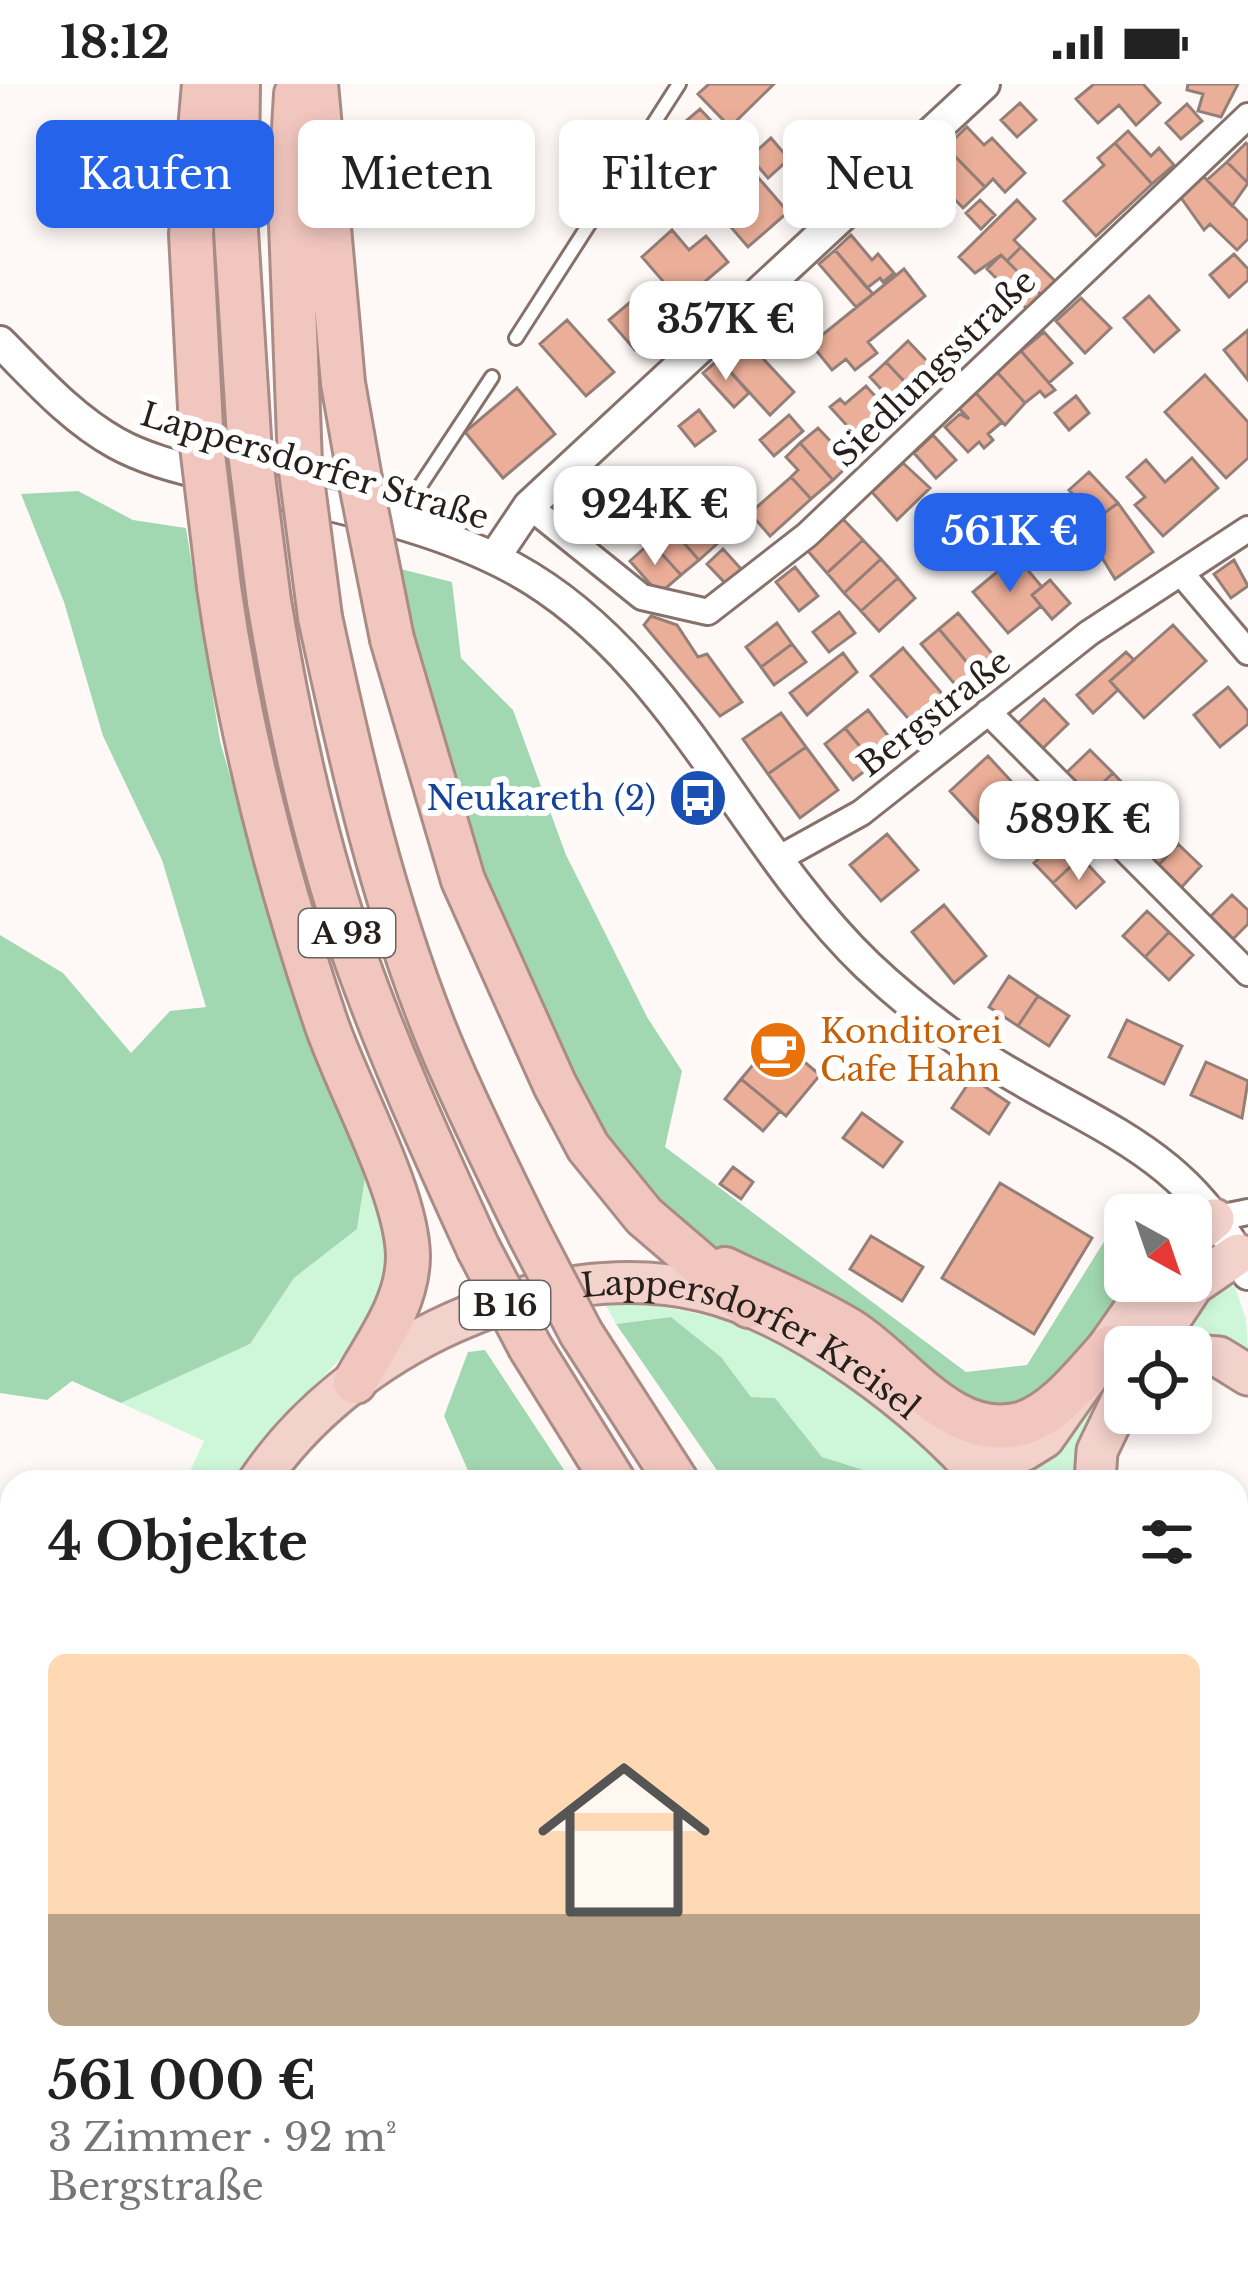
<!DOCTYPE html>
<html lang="de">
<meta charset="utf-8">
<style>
:root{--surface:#fff;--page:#f6f6f6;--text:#222;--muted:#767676;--accent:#2563eb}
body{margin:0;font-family:"Libre Baskerville",serif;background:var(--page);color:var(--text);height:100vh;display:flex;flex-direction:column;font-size:45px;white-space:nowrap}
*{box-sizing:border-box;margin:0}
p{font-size:39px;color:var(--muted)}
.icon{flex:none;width:66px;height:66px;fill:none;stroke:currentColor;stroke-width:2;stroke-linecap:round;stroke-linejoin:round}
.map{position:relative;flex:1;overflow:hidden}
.sheet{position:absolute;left:0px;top:1386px;width:1248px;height:804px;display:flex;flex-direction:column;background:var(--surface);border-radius:36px 36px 0 0;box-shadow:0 6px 18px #0003}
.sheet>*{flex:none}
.banner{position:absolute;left:36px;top:36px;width:1176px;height:108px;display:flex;gap:24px}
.needle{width:78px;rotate:140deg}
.controls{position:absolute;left:1104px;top:1110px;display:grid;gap:24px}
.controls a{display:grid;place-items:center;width:108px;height:108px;border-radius:18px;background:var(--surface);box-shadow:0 6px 18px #0003;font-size:60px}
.price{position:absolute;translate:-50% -102px;padding:0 27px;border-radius:24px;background:#fff;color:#222;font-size:39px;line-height:78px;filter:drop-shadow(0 3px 6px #0008)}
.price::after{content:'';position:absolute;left:50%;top:72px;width:36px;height:27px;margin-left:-18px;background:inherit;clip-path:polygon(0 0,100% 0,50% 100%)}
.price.current{background:var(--accent);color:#fff}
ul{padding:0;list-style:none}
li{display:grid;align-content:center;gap:24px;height:636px;padding:0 48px}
li span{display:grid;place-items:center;height:372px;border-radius:18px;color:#555}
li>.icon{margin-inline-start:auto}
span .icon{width:216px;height:216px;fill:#fffc;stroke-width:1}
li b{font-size:51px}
h2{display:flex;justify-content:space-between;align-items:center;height:144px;padding:0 48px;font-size:51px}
.chip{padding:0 42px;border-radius:18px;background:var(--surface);box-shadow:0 6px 18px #0003;font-size:42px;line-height:108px}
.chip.current{background:var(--accent);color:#fff}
.status{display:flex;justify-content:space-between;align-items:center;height:84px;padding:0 60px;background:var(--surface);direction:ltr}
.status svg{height:33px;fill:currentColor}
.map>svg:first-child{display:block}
.green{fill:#cef7d9}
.forest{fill:#a2d8b1}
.water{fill:#c5e7fe}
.building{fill:#ebae98;stroke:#947f78;stroke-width:3}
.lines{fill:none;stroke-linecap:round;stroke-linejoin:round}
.service-casing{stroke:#86726a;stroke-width:18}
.minor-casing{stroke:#86726a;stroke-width:30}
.tertiary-casing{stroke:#86726a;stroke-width:36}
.trunk-casing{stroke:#aa8c86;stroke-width:45}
.motorway-casing{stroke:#aa8c86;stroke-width:48}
.service{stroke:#fff;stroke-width:12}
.minor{stroke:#fff;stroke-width:24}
.tertiary{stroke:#fff;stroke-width:30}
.trunk{stroke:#f4d2cc;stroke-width:39}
.motorway{stroke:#f1c6bf;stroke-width:42}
.motorway-bridge-casing{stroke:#aa8c86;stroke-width:48;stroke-linecap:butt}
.motorway-bridge{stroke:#f1c6bf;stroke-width:42}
.labels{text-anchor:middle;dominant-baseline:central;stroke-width:12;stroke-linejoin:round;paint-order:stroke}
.shield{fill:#fff;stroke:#686260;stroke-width:3}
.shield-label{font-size:30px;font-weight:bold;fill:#271f1c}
.street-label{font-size:33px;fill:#271f1c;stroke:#fff}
.transit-label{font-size:33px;fill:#164399;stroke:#fff;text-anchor:end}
.food-label{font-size:33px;fill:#c56008;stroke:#fff;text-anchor:start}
</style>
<div class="status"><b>18:12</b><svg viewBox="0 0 49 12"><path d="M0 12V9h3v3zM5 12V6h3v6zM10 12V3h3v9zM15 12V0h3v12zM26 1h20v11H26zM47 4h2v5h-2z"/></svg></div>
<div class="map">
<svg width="1248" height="2190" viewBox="0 0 1248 2190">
<rect width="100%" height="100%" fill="#fef9f7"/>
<path class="green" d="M368 1075 395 1196 370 1244 283 1335 238 1398H185L204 1357 121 1319 250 1260 294 1194 357 1145Z
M1226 1200 1235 1203 1246 1235 1248 1265 1225 1256 1176 1259C1181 1237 1206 1210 1226 1200Z
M604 1218C760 1224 857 1285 961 1398H902L822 1373 775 1314 751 1313 721 1273 671 1233 616 1240Z
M1125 1265C1125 1291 1089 1367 1078 1398H1011L1057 1367Z"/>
<path class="forest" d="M78 407 133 436 186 444 220 657 260 797 368 1075 357 1145 294 1194 250 1260 121 1319 72 1297 47 1316 0 1309V851L63 889 131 969 170 927 206 923 162 776 103 652 64 518 21 410Z
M393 483 452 498 461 574 513 626 566 771 647 933 682 987 665 1063 966 1288 1027 1281 1125 1124 1148 1130 1125 1131 1126 1197 1063 1298 1011 1325 977 1320 939 1299 932 1285 696 1153 618 1075 569 993 490 806 445 679Z
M671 1233 721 1273 751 1313 775 1314 822 1373 902 1398H725L616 1240Z
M485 1266 572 1398H473L444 1332 468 1268Z"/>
<path class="water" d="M0 1776 12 1816V2178H224L238 2190H0Z"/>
<path class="building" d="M709 0H774L730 43 698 10Z
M1094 0H1143L1160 19 1136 41 1119 21 1098 39 1076 15Z
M1188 0H1238L1221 33 1198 27 1203 10 1187 6Z
M1020 19 1036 36 1017 53 1001 36Z
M1187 20 1202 37 1181 55 1166 39Z
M700 25 715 41 694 60 679 43Z
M967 43 984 61 992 54 1025 89 1005 108 993 95 985 103 946 63Z
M812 44 839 78 813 98 787 65Z
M1128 47 1151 72 1159 64 1174 81 1152 100 1115 59Z
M771 54 789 75 768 94 750 73Z
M1115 59 1152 100 1096 152 1064 117 1104 81 1098 74Z
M1246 59 1248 61V99L1227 78Z
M946 63 985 103 963 124 925 84Z
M744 77 788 128 748 163 704 112Z
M1227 78 1248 99 1232 122 1207 96Z
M1200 89 1248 137V155L1237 166 1210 140 1204 146 1179 111Z
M980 116 995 131 981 145 966 129Z
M1017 116 1035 135 1014 156 1021 163 1007 177 1001 171 975 189 959 173Z
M672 146 689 166 706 152 728 178 681 218 642 173Z
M851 151 872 176 878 170 894 189 883 198 880 194 867 204 835 166Z
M1021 163 1061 203 1047 217 1007 177Z
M835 166 873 210 856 223 819 180Z
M1234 170 1248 185V196L1229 213 1210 191Z
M1001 171 1047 217 1033 231 987 185Z
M904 185 925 212 868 258 877 269 855 286 846 275 832 286 811 260Z
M647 204 673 234 635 266 609 236Z
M1149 212 1179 246 1154 268 1124 234Z
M1081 214 1111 244 1085 269 1056 237Z
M567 236 614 288 586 312 540 260Z
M1248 246V296L1224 266Z
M1044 248 1072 279 1049 299 1021 267Z
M744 254 794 308 770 331 719 275Z
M908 257 942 293 920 314 886 278Z
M1021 267 1055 306 1045 313 1040 307 1025 319 997 288Z
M719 275 749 309 734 323 703 289Z
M886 278 920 314 903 329 870 293Z
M997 288 1025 319 1005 341 975 308Z
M1205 291 1248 338V374L1226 394 1165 328Z
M866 302 892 331 862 358 830 323 840 315 845 320Z
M517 304 555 350 503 394 465 348Z
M975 308 1002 338 988 350 993 356 984 364 979 358 968 368 945 343 960 330 969 335 958 323Z
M1076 312 1089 329 1069 346 1055 329Z
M699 326 715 347 695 362 679 342Z
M789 331 803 347 774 372 760 356Z
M818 344 836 363 842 358 856 374 833 396 800 359Z
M933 351 956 376 936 394 914 369Z
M800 359 833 396 811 415 791 393 798 386 786 373Z
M1192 374 1218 404 1163 452 1135 421 1145 413 1127 393 1146 376 1165 398Z
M903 379 930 404 897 436 872 408Z
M607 387 637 420 615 440 585 407Z
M1089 388 1118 419 1096 435 1069 406Z
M791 393 811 415 770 452 750 429Z
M713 402 725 416 734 408 743 418 733 427 742 438 718 459 688 425Z
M1118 419 1153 468 1115 495 1084 444Z
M688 425 718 459 699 476 669 442Z
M949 428 979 449 942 484 917 457Z
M843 435 863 456 827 489 808 467Z
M669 442 699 476 681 491 651 458Z
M863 456 881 475 844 509 827 489Z
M651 458 681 491 659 510 630 477Z
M723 465 742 486 727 501 707 480Z
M1016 472 1042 503 1032 511 1041 522 1008 549 973 508Z
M881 475 898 494 861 527 844 509Z
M1234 476 1248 502 1231 514 1214 490Z
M795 483 818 512 799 527 776 498Z
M898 494 915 514 879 547 861 527Z
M1050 496 1070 519 1052 535 1032 511Z
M839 528 855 549 829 568 813 548Z
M958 529 1000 579 981 595 939 545Z
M651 532 677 541 698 573 707 570 742 618 720 632 644 541Z
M777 539 792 560 761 583 746 563Z
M1173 541 1206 577 1144 634 1110 597Z
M939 545 981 595 963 610 921 560Z
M792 560 806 578 774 601 761 583Z
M903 564 945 613 914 641 871 592Z
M1126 568 1134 576 1110 597 1118 606 1093 629 1077 611Z
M843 569 857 588 807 631 790 609Z
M1228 603 1248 627V640L1220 663 1194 631Z
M1044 615 1068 640 1041 666 1017 640Z
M868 626 896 662 874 680 845 644Z
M781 629 806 663 768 690 743 655Z
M845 644 874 680 853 696 825 660Z
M806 663 838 706 800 734 768 690Z
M1090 666 1113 689 1087 714 1064 691Z
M988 672 1034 722 996 757 950 707Z
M1113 689 1134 711 1109 736 1087 714Z
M1157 741 1178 760 1155 785 1134 765Z
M887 750 918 786 881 817 850 781Z
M1061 753 1081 773 1053 799 1034 779Z
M1178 760 1201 782 1178 807 1155 785Z
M1081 773 1104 798 1076 824 1053 799Z
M1232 811 1248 826V840L1231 857 1208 835Z
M944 821 986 872 954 899 912 848Z
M1147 827 1169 848 1145 873 1123 852Z
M1169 848 1193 871 1169 896 1145 873Z
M1009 892 1038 912 1018 942 989 923Z
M1038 912 1069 932 1049 962 1018 942Z
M1127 936 1182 962 1164 1000 1109 973Z
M776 954 820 991 786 1032 741 995Z
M1206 978 1248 997 1242 1034 1191 1011Z
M972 994 1009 1019 989 1050 952 1024Z
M741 995 780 1027 763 1047 725 1015Z
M862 1029 902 1058 883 1083 843 1054Z
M733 1083 753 1098 741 1115 720 1100Z
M1000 1099 1092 1154 1034 1250 942 1194Z
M871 1152 923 1183 902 1217 850 1185Z"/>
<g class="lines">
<g class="service-casing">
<path id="service" d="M516 254 679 0
M399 434 492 293
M0 1560 12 1583"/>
</g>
<g class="minor-casing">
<path id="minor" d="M529 422 642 513 708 528 807 451 1248 32
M1181 489 1248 568
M988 628 1248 889
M776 776 861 729 1089 549 1248 445
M1214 1135 1248 1128"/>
</g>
<g class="tertiary-casing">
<path id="tertiary" d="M0 258C36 294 71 334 116 359 150 378 191 386 228 396 322 421 426 437 513 484 673 571 740 759 867 881 904 916 945 948 988 976 1095 1044 1188 1065 1248 1190
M494 474 529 422 984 0"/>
</g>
<g class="trunk-casing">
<g id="trunk">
<path d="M1191 1154 1214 1135"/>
<path d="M1152 1263 1193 1201 1238 1170"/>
<path d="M1191 1271 1219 1273 1248 1291"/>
<path d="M967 1376 1023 1367 1044 1354 1154 1197"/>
<path id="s1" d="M258 1398C347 1265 542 1169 703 1207 799 1230 923 1323 986 1398"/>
<path d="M1095 1398 1097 1367 1125 1309"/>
<path d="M402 2178 411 2190"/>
<path d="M463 2178 478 2190"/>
<path d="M889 2190 909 2178"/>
</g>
</g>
<g class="motorway-casing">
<path id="motorway" d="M238 0 236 147 250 369
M316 0 343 299 360 395
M296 10 290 113 300 380
M202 362 191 150 204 0
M219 503C240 651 278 797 326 939 348 1004 407 1108 408 1172 408 1219 377 1259 355 1298
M269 517C288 632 312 747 350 858 386 963 432 1063 478 1164
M320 533C351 677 384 823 440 959 467 1024 499 1088 530 1151
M392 555 463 796 555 1001 588 1063 644 1132 749 1222
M725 1185C766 1205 810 1222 849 1246 901 1278 951 1358 1020 1340 1055 1331 1086 1289 1110 1263
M581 1249 677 1398
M530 1263 614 1398
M1236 1841 1248 1854
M1236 1964 1248 1973
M1236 2023 1248 2031
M1236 2154 1248 2159
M953 2190 973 2178"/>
</g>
<use href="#service" class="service"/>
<use href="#minor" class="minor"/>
<use href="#tertiary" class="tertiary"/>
<use href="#trunk" class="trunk"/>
<use href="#motorway" class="motorway"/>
<g class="motorway-bridge-casing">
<path id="motorway-bridge" d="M202 362 219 503
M250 369 269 517
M300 380 320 533
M360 395 392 555
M530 1151 581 1249
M478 1164 530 1263"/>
</g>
<use href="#motorway-bridge" class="motorway-bridge"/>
</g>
<defs>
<g id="bus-disc" transform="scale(3)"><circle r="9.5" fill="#1a4fb4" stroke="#fff"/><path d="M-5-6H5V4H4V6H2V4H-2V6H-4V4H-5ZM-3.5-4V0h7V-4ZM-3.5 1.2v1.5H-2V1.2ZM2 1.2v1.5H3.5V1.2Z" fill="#fff"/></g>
<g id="cafe-disc" transform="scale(3)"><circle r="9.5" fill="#e8710a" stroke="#fff"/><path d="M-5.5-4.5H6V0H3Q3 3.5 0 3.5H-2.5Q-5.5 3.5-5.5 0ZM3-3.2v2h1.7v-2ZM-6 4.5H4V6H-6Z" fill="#fff"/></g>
</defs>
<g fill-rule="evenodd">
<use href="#bus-disc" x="698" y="714"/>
<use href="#cafe-disc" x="778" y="966"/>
</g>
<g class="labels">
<g class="shield">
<rect x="299" y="825" width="96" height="48" rx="9"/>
<rect x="460" y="1197" width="90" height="48" rx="9"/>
</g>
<g class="shield-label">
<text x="347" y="849">A 93</text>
<text x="505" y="1221">B 16</text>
</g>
<g class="street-label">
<text transform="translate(934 284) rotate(-44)">Siedlungsstraße</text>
<text transform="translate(315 382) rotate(17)">Lappersdorfer Straße</text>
<text transform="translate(934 629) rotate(-38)">Bergstraße</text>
<text stroke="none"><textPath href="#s1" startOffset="573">Lappersdorfer Kreisel</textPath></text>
</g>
<g class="transit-label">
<text x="656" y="714">Neukareth (2)</text>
</g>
<g class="food-label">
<text x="820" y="947">Konditorei<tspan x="820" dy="38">Cafe Hahn</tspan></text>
</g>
</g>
</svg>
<div class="controls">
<a><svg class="needle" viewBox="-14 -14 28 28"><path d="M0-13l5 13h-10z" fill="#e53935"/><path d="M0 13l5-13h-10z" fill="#767676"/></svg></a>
<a><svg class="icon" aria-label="locate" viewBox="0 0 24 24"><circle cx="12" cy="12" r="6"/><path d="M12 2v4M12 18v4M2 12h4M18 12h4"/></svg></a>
</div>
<b class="price" style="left:726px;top:299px">357K €</b>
<b class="price" style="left:655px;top:484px">924K €</b>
<b class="price current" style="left:1010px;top:511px">561K €</b>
<b class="price" style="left:1079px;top:799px">589K €</b>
<div class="banner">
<a class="chip current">Kaufen</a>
<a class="chip">Mieten</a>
<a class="chip">Filter</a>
<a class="chip">Neu</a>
</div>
<section class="sheet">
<h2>4 Objekte<svg class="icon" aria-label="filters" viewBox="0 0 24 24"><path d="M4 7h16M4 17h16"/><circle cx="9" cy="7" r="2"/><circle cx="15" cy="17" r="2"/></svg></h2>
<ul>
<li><span style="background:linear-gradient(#ffd9b3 70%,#b9a48a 0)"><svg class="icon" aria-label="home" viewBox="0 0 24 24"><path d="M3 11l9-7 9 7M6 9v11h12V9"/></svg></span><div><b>561 000 €</b><p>3 Zimmer · 92 m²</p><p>Bergstraße</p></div></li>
</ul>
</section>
</div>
